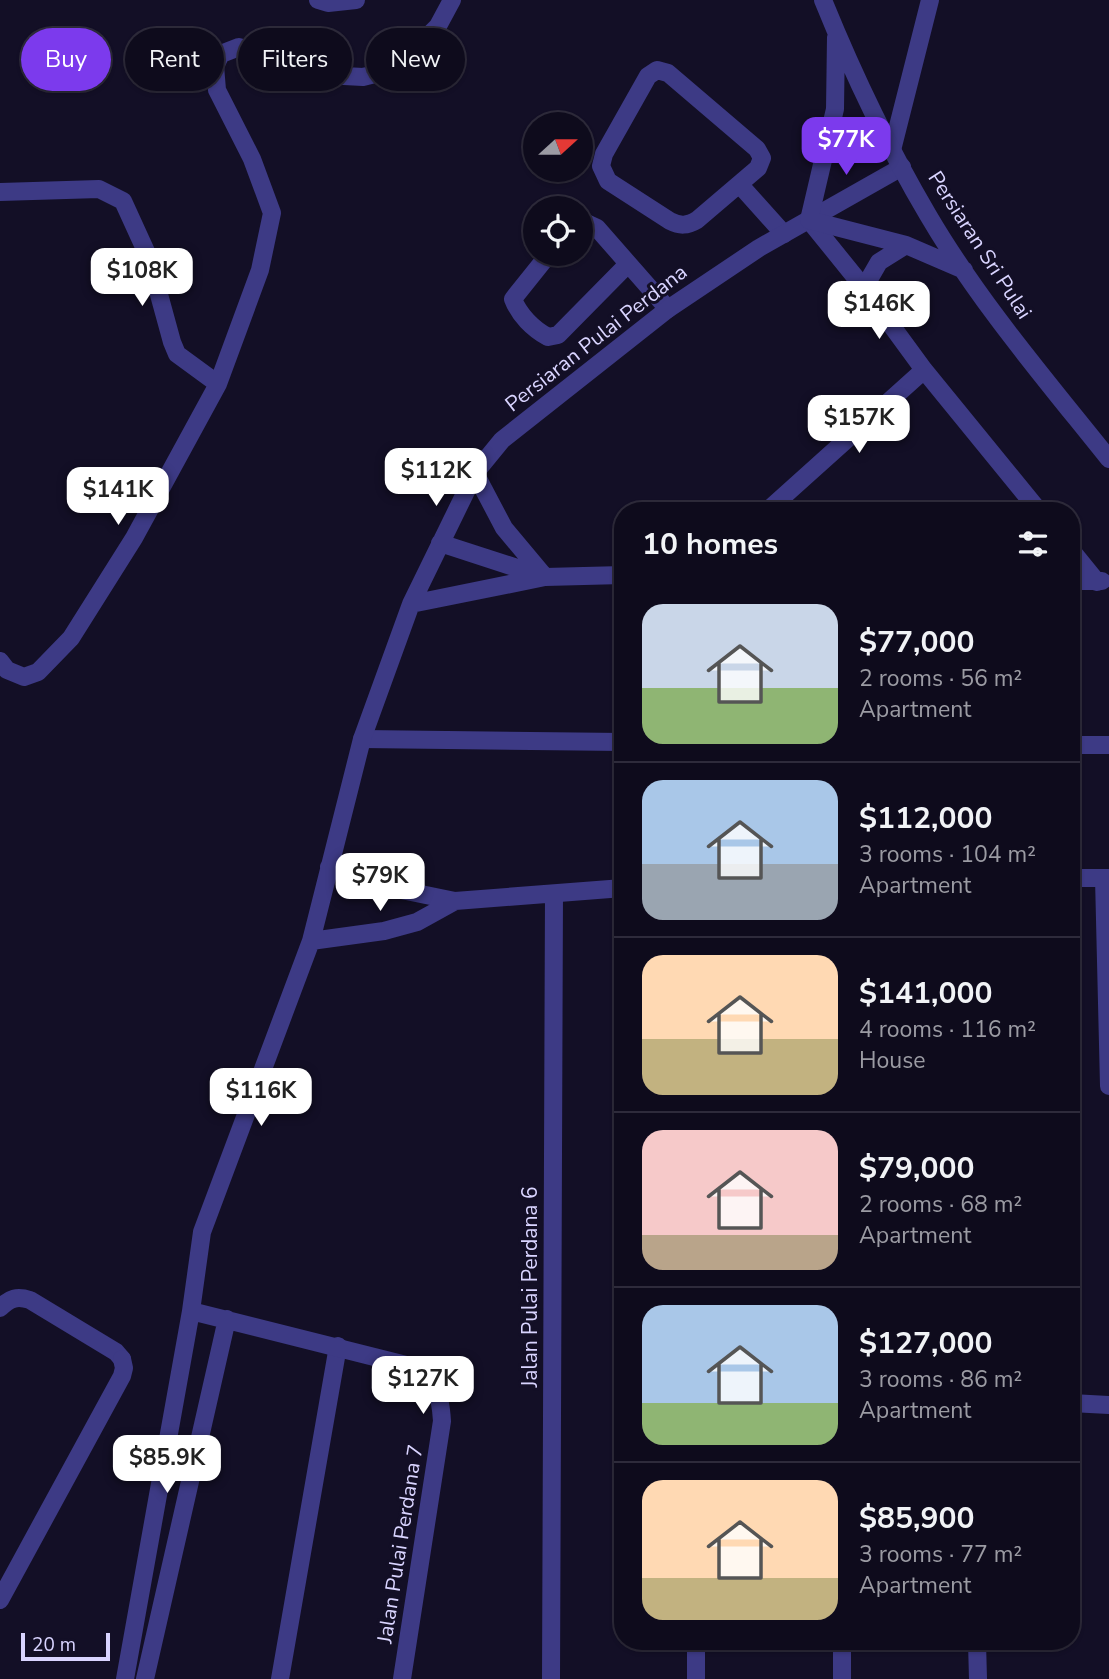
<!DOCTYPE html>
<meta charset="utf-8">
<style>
:root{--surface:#0e0b1c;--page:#1c1929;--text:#f1f3f6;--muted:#9b9ba3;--line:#2e2b3b;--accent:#7c3aed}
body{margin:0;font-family:"Nunito Sans",sans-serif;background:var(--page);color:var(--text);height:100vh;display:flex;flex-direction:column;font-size:26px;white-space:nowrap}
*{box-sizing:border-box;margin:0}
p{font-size:23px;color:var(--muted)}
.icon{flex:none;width:38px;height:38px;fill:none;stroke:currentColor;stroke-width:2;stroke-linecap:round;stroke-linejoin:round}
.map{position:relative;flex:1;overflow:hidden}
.drawer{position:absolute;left:614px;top:502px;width:466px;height:1148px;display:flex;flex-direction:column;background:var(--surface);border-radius:28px;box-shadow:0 2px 5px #0004,0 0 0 2px var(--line)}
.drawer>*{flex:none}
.top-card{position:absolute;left:21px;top:28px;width:488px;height:63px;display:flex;gap:14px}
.needle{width:46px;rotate:69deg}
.controls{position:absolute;left:523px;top:112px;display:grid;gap:14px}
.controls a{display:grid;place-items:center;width:70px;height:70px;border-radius:50%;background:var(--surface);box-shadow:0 2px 5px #0004,0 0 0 2px var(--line);font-size:35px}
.scale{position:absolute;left:21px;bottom:18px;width:89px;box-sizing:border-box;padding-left:7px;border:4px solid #d9d4ff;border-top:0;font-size:19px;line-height:24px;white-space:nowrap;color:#d9d4ff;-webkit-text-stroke:5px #130f26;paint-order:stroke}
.price{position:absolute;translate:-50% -60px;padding:0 16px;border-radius:14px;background:#fff;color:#222;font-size:23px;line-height:46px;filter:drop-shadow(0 2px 4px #0008)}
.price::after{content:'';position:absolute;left:50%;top:42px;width:21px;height:16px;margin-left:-10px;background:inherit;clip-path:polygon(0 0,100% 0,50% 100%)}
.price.selected{background:var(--accent);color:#fff}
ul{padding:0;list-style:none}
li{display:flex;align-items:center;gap:21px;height:175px;padding:0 28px}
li+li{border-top:2px solid var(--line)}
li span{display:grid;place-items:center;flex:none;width:196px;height:140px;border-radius:21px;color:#555}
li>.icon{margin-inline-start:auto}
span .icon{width:84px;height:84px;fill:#fffc;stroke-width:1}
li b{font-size:30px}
h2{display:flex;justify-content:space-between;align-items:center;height:84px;padding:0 28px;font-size:30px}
.chip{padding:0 24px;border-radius:32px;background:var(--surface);box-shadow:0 2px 5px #0004,0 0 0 2px var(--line);font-size:24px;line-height:63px}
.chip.selected{background:var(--accent);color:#fff}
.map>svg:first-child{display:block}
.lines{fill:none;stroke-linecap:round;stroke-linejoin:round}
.service{stroke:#3d3a85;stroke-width:18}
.minor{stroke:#3d3a85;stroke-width:18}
.tertiary{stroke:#3d3a85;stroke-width:18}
.labels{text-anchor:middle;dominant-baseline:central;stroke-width:6;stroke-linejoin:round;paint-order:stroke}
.street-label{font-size:21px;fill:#d9d4ff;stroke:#130f26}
</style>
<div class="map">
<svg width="1109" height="1679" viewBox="0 0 1109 1679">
<rect width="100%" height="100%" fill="#130f26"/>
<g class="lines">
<path class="service" d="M318 0 328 3 356 0
M657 70 668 73 757 149 762 158 758 168 697 220C687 226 680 226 670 221L608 181 601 166 604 154 648 76Z
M892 150 930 0
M740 185 784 234
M581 223 584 222 597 228 668 309
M549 254 513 299C519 315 533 329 548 337L558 335 628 264
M362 739 623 742
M1071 745H1109
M0 1308C10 1298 17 1296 30 1300L116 1352 122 1359
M1071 1403 1109 1405
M696 1642V1679
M977 1642 978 1679
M280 1679 338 1346"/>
<path class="minor" d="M0 192 99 189 123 201 149 258 172 342 177 354 218 384
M809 220 864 288 924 370 1039 511
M767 511 924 370
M440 543 545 577 623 575
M1071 550 1097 582
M1071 581H1102
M411 604 545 577 504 528 475 473
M0 661 7 670 24 677 38 672 71 638 134 538 218 384 260 270 272 213 252 159 217 90 215 66 221 54 239 47 325 75 363 77 395 69 438 26 452 0
M329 867 382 886 455 901 623 888
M1071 878H1109
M1104 878 1109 1086
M311 941 384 931 417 922 455 901
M191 1311 410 1366C436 1383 440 1390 442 1421L402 1679
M0 1600 122 1376 124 1368 122 1359
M842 1642V1679
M125 1679 191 1311 202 1232 311 941 362 739 411 604 475 473 502 440 668 309 759 248 902 167
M145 1679 227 1319
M551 1679 554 894"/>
<path class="tertiary" d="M823 0C853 74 888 147 928 215 979 302 1046 380 1109 459
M836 37 835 109 809 220 906 245 964 270
M864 288 879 262 906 245"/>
</g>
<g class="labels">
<g class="street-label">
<text transform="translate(980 245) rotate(57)">Persiaran Sri Pulai</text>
<text transform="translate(596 338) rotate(-38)">Persiaran Pulai Perdana</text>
<text transform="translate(530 1287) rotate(-90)">Jalan Pulai Perdana 6</text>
<text transform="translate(400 1544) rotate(-81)">Jalan Pulai Perdana 7</text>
</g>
</g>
</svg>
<div class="controls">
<a><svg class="needle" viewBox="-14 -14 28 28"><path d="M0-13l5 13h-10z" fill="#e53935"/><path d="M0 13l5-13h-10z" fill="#9b9ba3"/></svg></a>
<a><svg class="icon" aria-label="locate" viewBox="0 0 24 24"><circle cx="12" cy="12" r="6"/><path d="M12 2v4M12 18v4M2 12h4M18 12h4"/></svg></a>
</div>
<div class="scale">20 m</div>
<b class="price selected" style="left:846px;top:177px">$77K</b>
<b class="price" style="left:142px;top:308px">$108K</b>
<b class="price" style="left:879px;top:341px">$146K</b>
<b class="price" style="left:859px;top:455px">$157K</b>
<b class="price" style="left:436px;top:508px">$112K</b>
<b class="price" style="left:118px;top:527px">$141K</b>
<b class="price" style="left:380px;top:913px">$79K</b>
<b class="price" style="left:261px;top:1128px">$116K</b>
<b class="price" style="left:423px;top:1416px">$127K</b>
<b class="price" style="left:167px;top:1495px">$85.9K</b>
<div class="top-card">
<a class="chip selected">Buy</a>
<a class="chip">Rent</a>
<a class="chip">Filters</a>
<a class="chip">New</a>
</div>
<section class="drawer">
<h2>10 homes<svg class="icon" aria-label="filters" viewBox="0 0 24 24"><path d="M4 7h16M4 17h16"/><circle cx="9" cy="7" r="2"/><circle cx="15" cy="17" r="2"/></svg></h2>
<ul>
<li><span style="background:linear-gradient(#c9d6e8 60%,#8fb573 0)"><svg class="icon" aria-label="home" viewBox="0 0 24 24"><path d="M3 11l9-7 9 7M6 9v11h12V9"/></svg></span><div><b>$77,000</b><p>2 rooms · 56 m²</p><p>Apartment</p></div></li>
<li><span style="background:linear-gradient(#a9c7e8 60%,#9aa5b1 0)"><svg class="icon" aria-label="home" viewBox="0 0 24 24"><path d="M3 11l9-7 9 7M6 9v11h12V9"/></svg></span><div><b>$112,000</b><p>3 rooms · 104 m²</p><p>Apartment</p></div></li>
<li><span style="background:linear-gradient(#ffd9b3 60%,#c2b280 0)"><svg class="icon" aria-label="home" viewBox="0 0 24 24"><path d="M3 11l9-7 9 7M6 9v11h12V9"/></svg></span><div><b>$141,000</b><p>4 rooms · 116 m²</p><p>House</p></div></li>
<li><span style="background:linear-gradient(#f6c9c9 75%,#b9a48a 0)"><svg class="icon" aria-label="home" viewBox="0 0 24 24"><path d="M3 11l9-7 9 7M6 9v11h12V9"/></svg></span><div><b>$79,000</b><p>2 rooms · 68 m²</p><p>Apartment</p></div></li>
<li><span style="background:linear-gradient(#a9c7e8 70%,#8fb573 0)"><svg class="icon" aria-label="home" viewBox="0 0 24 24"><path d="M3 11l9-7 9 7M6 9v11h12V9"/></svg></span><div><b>$127,000</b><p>3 rooms · 86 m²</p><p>Apartment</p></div></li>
<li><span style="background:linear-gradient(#ffd9b3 70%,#c2b280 0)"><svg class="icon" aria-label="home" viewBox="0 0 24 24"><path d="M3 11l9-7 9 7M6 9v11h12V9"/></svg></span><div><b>$85,900</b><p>3 rooms · 77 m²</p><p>Apartment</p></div></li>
</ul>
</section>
</div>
